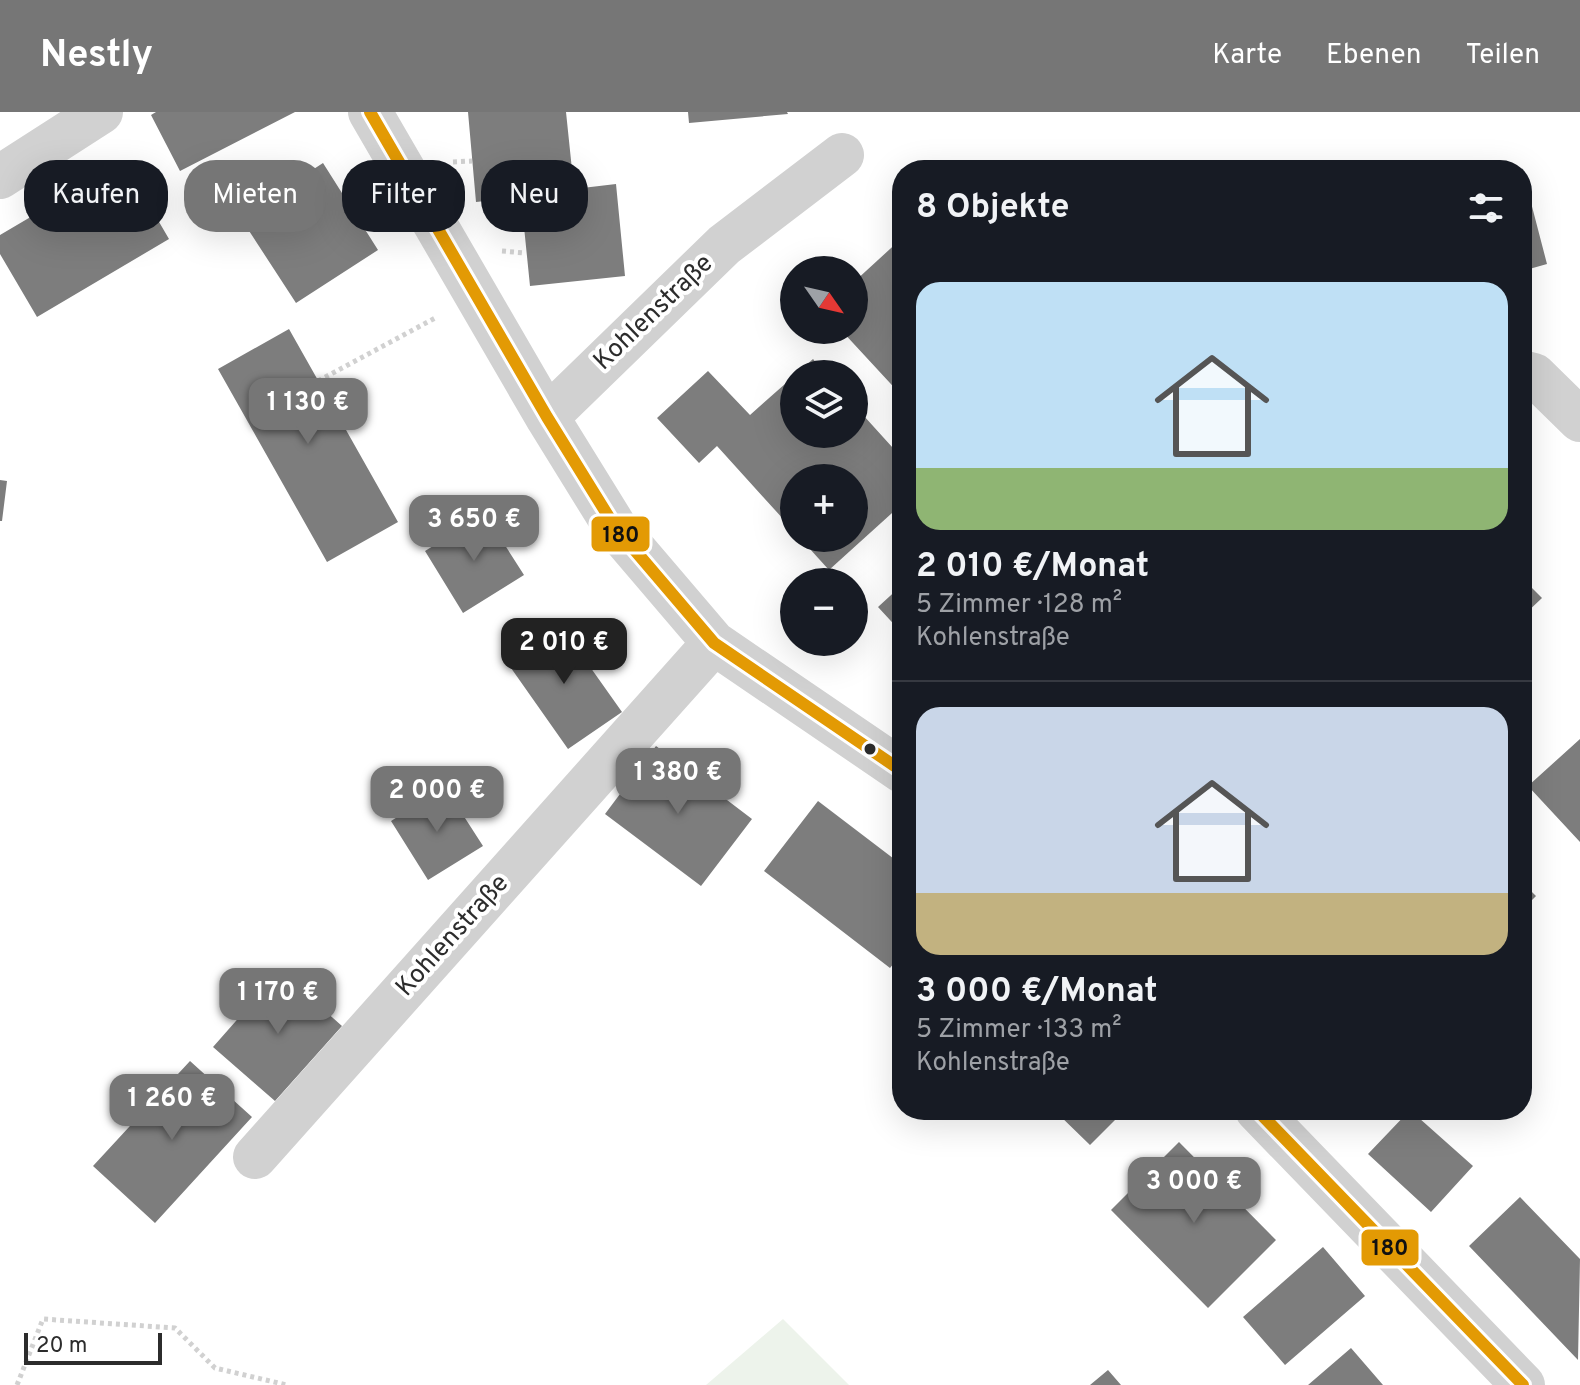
<!DOCTYPE html>
<html lang="de">
<meta charset="utf-8">
<style>
:root{--surface:#171b24;--page:#242831;--text:#f1f3f6;--muted:#9ea1a6;--line:#363941;--accent:#767676}
body{margin:0;font-family:Overpass,sans-serif;background:var(--page);color:var(--text);height:100vh;display:flex;flex-direction:column;font-size:30px;white-space:nowrap}
*{box-sizing:border-box;margin:0}
p{font-size:26px;color:var(--muted)}
.icon{flex:none;width:44px;height:44px;fill:none;stroke:currentColor;stroke-width:2;stroke-linecap:round;stroke-linejoin:round}
.map{position:relative;flex:1;overflow:hidden}
.details{position:absolute;left:892px;top:48px;width:640px;height:960px;display:flex;flex-direction:column;background:var(--surface);border-radius:32px;box-shadow:0 8px 32px #0002}
.details>*{flex:none}
.top-card{position:absolute;left:24px;top:48px;width:748px;height:72px;display:flex;gap:16px}
.needle{width:52px;rotate:124deg}
.controls{position:absolute;left:780px;top:144px;display:grid;gap:16px}
.controls a{display:grid;place-items:center;width:88px;height:88px;border-radius:50%;background:var(--surface);box-shadow:0 8px 32px #0002;font-size:40px}
.scale{position:absolute;left:24px;bottom:20px;width:138px;box-sizing:border-box;padding-left:8px;border:4px solid #2c2c2c;border-top:0;font-size:22px;line-height:28px;white-space:nowrap;color:#2c2c2c;-webkit-text-stroke:6px #fff;paint-order:stroke}
.price{position:absolute;translate:-50% -68px;padding:0 18px;border-radius:16px;background:var(--accent);color:#fff;font-size:26px;line-height:52px;filter:drop-shadow(0 2px 4px #0008)}
.price::after{content:'';position:absolute;left:50%;top:48px;width:24px;height:18px;margin-left:-12px;background:inherit;clip-path:polygon(0 0,100% 0,50% 100%)}
.price.selected{background:#222;color:#fff}
ul{padding:0;list-style:none}
li{display:grid;align-content:center;gap:16px;height:424px;padding:0 24px}
li+li{border-top:2px solid var(--line)}
li span{display:grid;place-items:center;height:248px;border-radius:24px;color:#555}
li>.icon{margin-inline-start:auto}
span .icon{width:144px;height:144px;fill:#fffc;stroke-width:1}
li b{font-size:34px}
h2{display:flex;justify-content:space-between;align-items:center;height:96px;padding:0 24px;font-size:34px}
.tag{padding:0 28px;border-radius:32px;background:var(--surface);box-shadow:0 8px 32px #0002;font-size:28px;line-height:72px}
.tag.selected{background:var(--accent);color:#fff}
header{display:flex;align-items:center;gap:48px;box-sizing:border-box;height:112px;padding:0 40px;background:var(--accent);color:#fff}
header strong{font-size:38px}
nav{display:flex;gap:44px;margin-inline-start:auto;font-size:28px}
.map>svg:first-child{display:block}
.grass{fill:#edf3eb}
.building{fill:#7d7d7d}
.lines{fill:none;stroke-linecap:round;stroke-linejoin:round}
.path{stroke:#d1d1d1;stroke-width:5;stroke-dasharray:4 4;stroke-linecap:butt}
.minor{stroke:#d1d1d1;stroke-width:44}
.bus-1-casing{stroke:#fff;stroke-width:18}
.bus-1{stroke:#e39a04;stroke-width:12}
.bus-dot{fill:#2c2c2c;stroke:#fff;stroke-width:3}
.labels{text-anchor:middle;dominant-baseline:central;stroke-width:8;stroke-linejoin:round;paint-order:stroke}
.street-label{font-size:26px;fill:#2c2c2c;stroke:#fff}
.line-badge{stroke:#fff;stroke-width:3}
.pale-badge-label{font-size:22px;text-anchor:middle;font-weight:bold;fill:#111}
</style>
<header>
<strong>Nestly</strong>
<nav><a>Karte</a><a>Ebenen</a><a>Teilen</a></nav>
</header>
<div class="map">
<svg width="1580" height="1273" viewBox="0 0 1580 1273">
<rect width="100%" height="100%" fill="#fff"/>
<path class="grass" d="M783 1207 849 1273H706Z"/>
<path class="building" d="M156 0H295L180 59 151 3Z
M468 0H566L574 77 616 72 625 164 530 174 521 85 476 90Z
M688 0H787L788 2 689 11Z
M124 50 169 127 37 205 0 142V123Z
M323 51 378 138 296 191 240 105Z
M1522 56 1547 152 1522 159Z
M902 126V284L841 218H854V170Z
M289 217 398 410 327 450 218 257Z
M813 247 826 262H796Z
M708 259 750 303 794 264V322H854V293L902 346V392L829 458 800 426H854V366H794V419L717 334 699 351 657 306Z
M0 368 7 369 2 409H0Z
M485 402 524 463 463 501 425 439Z
M1522 466 1542 486 1522 505Z
M902 473V521L878 495Z
M559 511 622 600 568 637 506 549Z
M1580 627V730L1528 674Z
M656 634 752 707 701 774 605 702Z
M445 675 483 734 428 768 391 709Z
M818 689 902 753V841L890 856 764 759Z
M1522 770 1536 784 1522 798Z
M280 859 342 914 275 989 213 935Z
M190 949 252 1005 155 1111 93 1054Z
M1054 998H1125L1090 1033Z
M1410 998 1473 1054 1431 1100 1368 1042Z
M1179 1030 1276 1128 1208 1196 1111 1098Z
M1520 1085 1580 1147 1578 1248 1469 1134Z
M1323 1135 1365 1184 1285 1253 1243 1205Z
M1351 1236 1383 1273H1308Z
M1108 1258 1121 1273H1090Z"/>
<g class="lines">
<path class="path" d="M453 50 472 49
M502 139 524 141
M318 269 437 205
M17 1273 43 1207 175 1216 215 1256 287 1273"/>
<path class="minor" d="M370 0 547 305 615 415 714 531 902 659
M0 65 101 0
M1522 260 1534 263 1580 308
M547 305 724 133 842 43
M1257 998 1523 1273
M255 1045 714 531"/>
<g class="bus-1-casing">
<path id="bus-1" d="M370 0 547 305 615 415 714 531 902 659
M1257 998 1523 1273"/>
</g>
<use href="#bus-1" class="bus-1"/>
</g>
<circle class="bus-dot" cx="870" cy="637" r="7"/>
<g class="labels">
<g class="street-label">
<text transform="translate(654 201) rotate(-44)">Kohlenstraße</text>
<text transform="translate(453 824) rotate(-48)">Kohlenstraße</text>
</g>
</g>
<g class="line-badge">
<rect x="590" y="403" width="61" height="38" rx="8" fill="#e39a04"/>
<rect x="1360" y="1116" width="60" height="39" rx="8" fill="#e39a04"/>
</g>
<g class="pale-badge-label">
<text x="621" y="430">180</text>
<text x="1390" y="1143">180</text>
</g>
</svg>
<div class="controls">
<a><svg class="needle" viewBox="-14 -14 28 28"><path d="M0-13l5 13h-10z" fill="#e53935"/><path d="M0 13l5-13h-10z" fill="#9ea1a6"/></svg></a>
<a><svg class="icon" aria-label="layers" viewBox="0 0 24 24"><path d="M12 4l9 5-9 5-9-5zM3 14l9 5 9-5"/></svg></a>
<a>+</a>
<a>−</a>
</div>
<div class="scale">20 m</div>
<b class="price" style="left:308px;top:334px">1 130 €</b>
<b class="price" style="left:474px;top:451px">3 650 €</b>
<b class="price selected" style="left:564px;top:574px">2 010 €</b>
<b class="price" style="left:678px;top:704px">1 380 €</b>
<b class="price" style="left:437px;top:722px">2 000 €</b>
<b class="price" style="left:278px;top:924px">1 170 €</b>
<b class="price" style="left:172px;top:1030px">1 260 €</b>
<b class="price" style="left:1194px;top:1113px">3 000 €</b>
<div class="top-card">
<a class="tag">Kaufen</a>
<a class="tag selected">Mieten</a>
<a class="tag">Filter</a>
<a class="tag">Neu</a>
</div>
<section class="details">
<h2>8 Objekte<svg class="icon" aria-label="filters" viewBox="0 0 24 24"><path d="M4 7h16M4 17h16"/><circle cx="9" cy="7" r="2"/><circle cx="15" cy="17" r="2"/></svg></h2>
<ul>
<li><span style="background:linear-gradient(#bfe0f5 75%,#8fb573 0)"><svg class="icon" aria-label="home" viewBox="0 0 24 24"><path d="M3 11l9-7 9 7M6 9v11h12V9"/></svg></span><div><b>2 010 €/Monat</b><p>5 Zimmer · 128 m²</p><p>Kohlenstraße</p></div></li>
<li><span style="background:linear-gradient(#c9d6e8 75%,#c2b280 0)"><svg class="icon" aria-label="home" viewBox="0 0 24 24"><path d="M3 11l9-7 9 7M6 9v11h12V9"/></svg></span><div><b>3 000 €/Monat</b><p>5 Zimmer · 133 m²</p><p>Kohlenstraße</p></div></li>
</ul>
</section>
</div>
